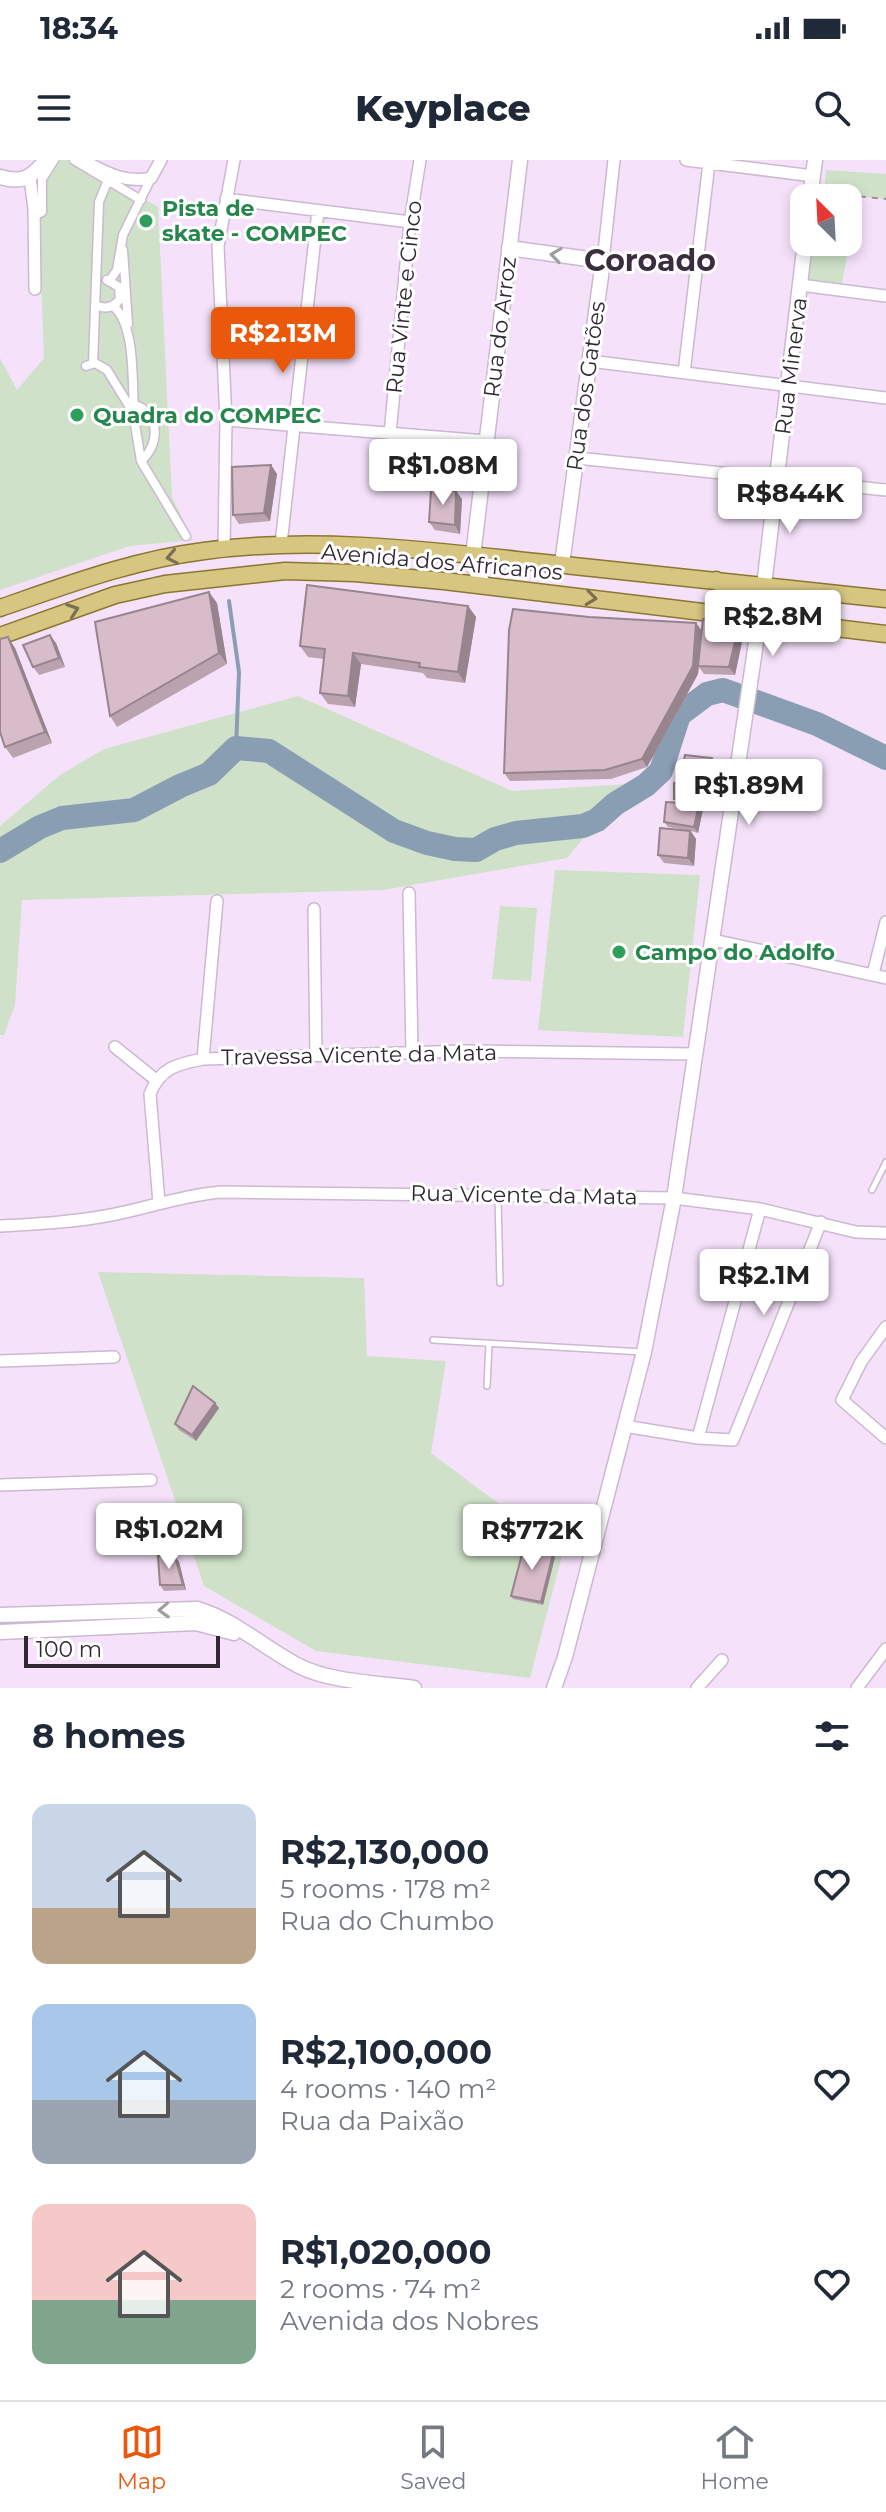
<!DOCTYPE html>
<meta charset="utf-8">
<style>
:root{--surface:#fff;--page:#f6f6f7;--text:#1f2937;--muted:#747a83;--line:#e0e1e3;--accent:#ea580c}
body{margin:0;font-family:Montserrat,sans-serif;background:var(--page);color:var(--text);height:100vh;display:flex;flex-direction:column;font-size:30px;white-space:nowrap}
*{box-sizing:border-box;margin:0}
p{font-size:26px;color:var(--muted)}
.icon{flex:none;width:44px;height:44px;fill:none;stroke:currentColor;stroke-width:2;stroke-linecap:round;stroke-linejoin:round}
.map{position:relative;height:1528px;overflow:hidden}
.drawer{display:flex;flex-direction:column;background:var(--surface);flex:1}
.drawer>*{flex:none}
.needle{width:52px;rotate:336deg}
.tools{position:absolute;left:790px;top:24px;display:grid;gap:16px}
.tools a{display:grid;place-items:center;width:72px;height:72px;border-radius:16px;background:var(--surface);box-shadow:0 4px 12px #0003;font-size:40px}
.scale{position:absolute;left:24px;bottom:20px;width:196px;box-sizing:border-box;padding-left:8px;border:4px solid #2f2831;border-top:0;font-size:22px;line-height:28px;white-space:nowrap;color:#2f2831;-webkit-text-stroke:6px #fff;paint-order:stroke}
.price{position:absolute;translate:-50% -68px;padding:0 18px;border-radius:8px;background:#fff;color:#222;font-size:26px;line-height:52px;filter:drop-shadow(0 2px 4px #0008)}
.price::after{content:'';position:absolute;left:50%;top:48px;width:24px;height:18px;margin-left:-12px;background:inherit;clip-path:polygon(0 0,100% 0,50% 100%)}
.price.selected{background:var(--accent);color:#fff}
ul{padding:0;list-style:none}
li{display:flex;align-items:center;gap:24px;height:200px;padding:0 32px}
li span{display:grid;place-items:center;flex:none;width:224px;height:160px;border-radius:16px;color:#555}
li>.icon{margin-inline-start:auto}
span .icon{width:96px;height:96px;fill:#fffc;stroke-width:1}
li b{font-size:34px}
h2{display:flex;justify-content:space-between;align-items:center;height:96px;padding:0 32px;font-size:34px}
.status{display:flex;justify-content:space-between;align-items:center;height:56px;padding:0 40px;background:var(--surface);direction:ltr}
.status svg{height:22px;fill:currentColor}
header{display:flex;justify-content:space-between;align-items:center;height:104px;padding:0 32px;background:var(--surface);font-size:36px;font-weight:800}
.dock{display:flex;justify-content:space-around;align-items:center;height:112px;border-top:2px solid var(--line);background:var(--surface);font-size:22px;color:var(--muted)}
.dock a{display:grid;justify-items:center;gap:4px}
.dock .selected{color:var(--accent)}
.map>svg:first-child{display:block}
.green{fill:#cfe2c9}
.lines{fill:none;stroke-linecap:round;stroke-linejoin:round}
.stream{stroke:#899db3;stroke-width:4}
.river{stroke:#899db3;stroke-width:24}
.service-casing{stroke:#cbb9d0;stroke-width:8}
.pedestrian-casing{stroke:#cbb9d0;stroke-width:11}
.minor-casing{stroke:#cbb9d0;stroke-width:14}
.tertiary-casing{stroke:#cbb9d0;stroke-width:17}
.secondary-casing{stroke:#cbb9d0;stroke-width:17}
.primary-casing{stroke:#8b762f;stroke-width:19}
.path{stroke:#998c9d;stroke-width:2;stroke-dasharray:6 6;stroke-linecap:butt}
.service{stroke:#fff;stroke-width:5}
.pedestrian{stroke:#fff;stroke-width:8}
.minor{stroke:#fff;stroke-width:11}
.tertiary{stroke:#fff;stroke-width:14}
.secondary{stroke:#fff;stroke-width:14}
.primary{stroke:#d7c682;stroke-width:16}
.wall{fill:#baa2ae}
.shaded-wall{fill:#97848d}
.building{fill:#d8bcca;stroke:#97848d;stroke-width:2}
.oneway{stroke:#a19ea2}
.oneway2{stroke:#7b6f55}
.leisure-dot{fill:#2e9e5b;stroke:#fff;stroke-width:3}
.labels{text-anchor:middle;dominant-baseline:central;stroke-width:6;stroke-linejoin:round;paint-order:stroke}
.leisure-label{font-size:22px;font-weight:bold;fill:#27864d;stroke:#fff;text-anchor:start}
.street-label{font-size:22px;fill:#2f2831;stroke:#fff}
.district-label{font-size:30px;font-weight:bold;fill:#3b2d3f;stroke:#fff}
</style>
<div class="status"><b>18:34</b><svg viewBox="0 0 49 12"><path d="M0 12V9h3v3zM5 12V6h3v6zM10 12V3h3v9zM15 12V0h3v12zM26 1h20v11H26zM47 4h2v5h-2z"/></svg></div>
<header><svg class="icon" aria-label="menu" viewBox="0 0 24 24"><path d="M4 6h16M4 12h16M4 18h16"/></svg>Keyplace<svg class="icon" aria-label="search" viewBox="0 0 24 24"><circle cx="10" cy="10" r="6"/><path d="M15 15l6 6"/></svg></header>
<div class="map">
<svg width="886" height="1528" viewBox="0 0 886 1528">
<rect width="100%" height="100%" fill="#f5e2fa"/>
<path class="green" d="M51 0H78L158 47 172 337 193 380 130 386 0 430V198L17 230 44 198 37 11Z
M826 10 886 14V39L824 33Z
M848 41 857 42 842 124 805 119 810 82H848Z
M298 536 512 631 629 624 567 698 383 730 22 740 15 845 4 875H0V666L60 615 104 589Z
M555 710 700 715 683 877 538 870Z
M500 746 537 748 531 821 492 819Z
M98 1112 364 1118 367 1196 446 1201 431 1293 563 1392 530 1518 316 1491 204 1426Z"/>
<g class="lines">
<path class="stream" d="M229 441 239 512 236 588"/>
<path class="river" d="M0 691 40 667 62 658 134 650 180 626 209 614 236 588 269 591 394 671 427 683 455 689 476 690 495 679 516 673 583 666 597 660 615 644 646 625 661 611 679 555 707 534 723 530 817 564 886 598"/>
<g class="service-casing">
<path id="service" d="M872 1030 886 1002
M498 1036 500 1123
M433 1180 643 1192
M487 1226 489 1184"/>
</g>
<g class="pedestrian-casing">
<path id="pedestrian" d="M74 0 141 40
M34 56 42 52V19L54 0
M123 90 128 164
M110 120 117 110 123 75 151 18
M96 145C106 150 114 147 120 139L119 127 107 120
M113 146C136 164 132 224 134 252
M93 203 99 42 110 15
M86 206 95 203 107 210 128 244 134 258 141 301 186 376
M133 244C160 252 161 284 141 301"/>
</g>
<g class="minor-casing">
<path id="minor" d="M82 0C105 12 125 24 151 18L161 0
M686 0 813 16
M30 18 34 49 35 129
M226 39 410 62
M603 101 614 0
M800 125 886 136
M590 201 886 238
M684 213 709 3
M226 260 486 281
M390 274 410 62 420 0
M577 298 886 330
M281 384 318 51
M224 389 226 260 218 86 234 0
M409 733 412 892
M314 749 316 895
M713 780 886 818
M873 814 886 762
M115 887 156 920
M203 899 217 741
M159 1043 150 934C160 908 177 904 203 899L466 891 695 894
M0 1066C38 1064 74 1062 111 1055 148 1048 183 1035 221 1032L674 1038 760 1049 856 1072 886 1073
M886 1167 861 1202 842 1240 886 1278
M0 1201 114 1197
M624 1266 698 1278 733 1280 821 1062
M698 1278 760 1049
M0 1325 151 1320
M697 1528 722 1500
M857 1528 886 1489"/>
</g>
<g class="tertiary-casing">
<path id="tertiary" d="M0 17C23 24 32 17 46 0
M810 38 815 0
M509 88 603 101 562 404
M485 426 473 406V396L520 0
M554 1528 565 1497 644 1192 674 1038 762 442 805 82"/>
</g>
<g class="secondary-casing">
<path id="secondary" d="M0 1455 197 1449C235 1460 264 1488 299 1506 330 1522 379 1523 414 1528
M0 1472 196 1463 234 1473"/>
</g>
<g class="primary-casing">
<path id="primary" d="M716 420 759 459
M0 448C67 425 133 400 204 391 314 376 426 390 536 402 653 414 770 426 886 439
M0 476 115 435 165 424 285 411 355 413 444 421 886 474"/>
</g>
<path class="path" d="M824 33 886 39"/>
<use href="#service" class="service"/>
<use href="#pedestrian" class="pedestrian"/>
<use href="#minor" class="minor"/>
<use href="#tertiary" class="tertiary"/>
<use href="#secondary" class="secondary"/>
<use href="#primary" class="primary"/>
</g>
<path class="wall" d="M474 283 478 289 473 313 452 311 449 306Z
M271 305 277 314 270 361 239 364 233 355Z
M462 339 460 374 435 370 429 362Z
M217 443 227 504 117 567 110 556Z
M468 446 476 457 465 523 427 518 423 513 361 504 355 547 328 544 320 533 324 499 308 497 300 486Z
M589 457 696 463 701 470 734 462 743 477 735 515 704 514 699 507 698 514 647 607 611 619 510 621 504 613Z
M56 483 65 507 39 515 33 507Z
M15 488 52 583 13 598 5 587Z
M715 604 710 627 691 626 706 632 705 644H700L703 649 698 673 691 671 696 679 694 706 664 703 658 695 685 670 668 667 664 662 677 642 674 639 683 625 680 619Z
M215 1243 219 1248 196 1281 179 1270 175 1264Z
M175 1397 179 1402 186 1430 164 1431 160 1425Z
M555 1397 543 1445 513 1439 511 1436Z"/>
<path class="shaded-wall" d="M474 283 478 289 473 313 469 308Z
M271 305 277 314 270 361 264 353Z
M456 331 462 339 460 374 455 365Z
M209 432 217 443 227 504 219 493Z
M468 446 476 457 465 523 458 512Z
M734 462 743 477 735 515 729 507Z
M696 463 702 471 698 514 647 607 642 599Z
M50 475 56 483 65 507 59 498Z
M8 477 15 488 52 583 45 572Z
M353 493 361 504 355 547 348 536Z
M712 598 715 604 710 627 706 622Z
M702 627 706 632 705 644 701 639Z
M699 644 703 649 698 673 694 667Z
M690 671 696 679 694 706 688 698Z
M215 1243 219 1248 196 1281 192 1275Z
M553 1394 555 1397 543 1445 541 1442Z
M175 1397 179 1402 186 1430 183 1425Z"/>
<path class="building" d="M453 282 474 283 469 308 449 306Z
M271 305 264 353 233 355 232 307Z
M431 330 456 331 455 365 429 362Z
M307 425 468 446 458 512 419 507 420 503 353 493 348 536 320 533 325 489 300 486Z
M209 432 219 493 110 556 95 462Z
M513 449 589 457 696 463 693 506 642 599 605 610 504 613 509 470Z
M703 459 734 462 738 469 729 507 698 506Z
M50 475 59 498 33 507 23 485Z
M8 477 45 572 5 587 0 572V479Z
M685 595 712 598 706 622 680 619Z
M674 623 702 627 701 639H674Z
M666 642 699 644 694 667 664 662Z
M660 668 690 671 688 698 658 695Z
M193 1226 215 1243 192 1275 175 1264Z
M527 1375 553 1394 541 1442 511 1436Z
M158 1396 175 1397 183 1425H160Z"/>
<defs><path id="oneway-chevron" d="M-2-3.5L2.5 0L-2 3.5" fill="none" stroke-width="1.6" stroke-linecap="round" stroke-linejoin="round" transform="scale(2)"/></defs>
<g class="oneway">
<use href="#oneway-chevron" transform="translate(556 95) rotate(-172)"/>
<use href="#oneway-chevron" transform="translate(164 1450) rotate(178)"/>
</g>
<g class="oneway2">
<use href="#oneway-chevron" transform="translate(172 397) rotate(169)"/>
<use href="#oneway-chevron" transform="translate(591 438) rotate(7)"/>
<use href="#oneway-chevron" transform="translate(73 450) rotate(-19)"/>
</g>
<g class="leisure-dot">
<circle cx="146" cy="61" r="8"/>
<circle cx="77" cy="255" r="8"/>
<circle cx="619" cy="792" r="8"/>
</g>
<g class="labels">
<g class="leisure-label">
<text x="162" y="48">Pista de<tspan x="162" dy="25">skate - COMPEC</tspan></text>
<text x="93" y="255">Quadra do COMPEC</text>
<text x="635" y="792">Campo do Adolfo</text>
</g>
<g class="street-label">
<text transform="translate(404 137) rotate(-84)">Rua Vinte e Cinco</text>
<text transform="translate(500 167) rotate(-83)">Rua do Arroz</text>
<text transform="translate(791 206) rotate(-83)">Rua Minerva</text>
<text transform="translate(586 226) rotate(-82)">Rua dos Gatões</text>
<text transform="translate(442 402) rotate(5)">Avenida dos Africanos</text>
<text transform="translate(359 895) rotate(-1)">Travessa Vicente da Mata</text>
<text transform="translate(524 1035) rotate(1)">Rua Vicente da Mata</text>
</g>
<g class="district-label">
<text x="650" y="100">Coroado</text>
</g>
</g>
</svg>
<div class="tools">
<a><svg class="needle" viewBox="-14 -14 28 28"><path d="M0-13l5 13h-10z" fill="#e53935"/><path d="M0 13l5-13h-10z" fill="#747a83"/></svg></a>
</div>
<div class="scale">100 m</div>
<b class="price selected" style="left:283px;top:215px">R$2.13M</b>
<b class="price" style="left:443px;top:347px">R$1.08M</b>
<b class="price" style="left:790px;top:375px">R$844K</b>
<b class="price" style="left:773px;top:498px">R$2.8M</b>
<b class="price" style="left:749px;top:667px">R$1.89M</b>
<b class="price" style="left:764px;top:1157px">R$2.1M</b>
<b class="price" style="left:169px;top:1411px">R$1.02M</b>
<b class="price" style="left:532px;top:1412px">R$772K</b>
</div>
<section class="drawer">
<h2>8 homes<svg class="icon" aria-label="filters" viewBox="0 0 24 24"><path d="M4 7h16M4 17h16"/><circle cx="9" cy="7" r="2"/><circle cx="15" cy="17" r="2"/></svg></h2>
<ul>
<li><span style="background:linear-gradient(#c9d6e8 65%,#b9a48a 0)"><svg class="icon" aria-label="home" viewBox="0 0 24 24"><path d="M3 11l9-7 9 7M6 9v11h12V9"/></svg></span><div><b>R$2,130,000</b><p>5 rooms · 178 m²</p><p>Rua do Chumbo</p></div><svg class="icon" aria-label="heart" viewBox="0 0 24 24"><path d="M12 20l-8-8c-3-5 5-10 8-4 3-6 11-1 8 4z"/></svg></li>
<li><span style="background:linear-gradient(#a9c7e8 60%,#9aa5b1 0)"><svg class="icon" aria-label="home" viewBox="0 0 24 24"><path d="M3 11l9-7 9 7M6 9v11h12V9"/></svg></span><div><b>R$2,100,000</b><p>4 rooms · 140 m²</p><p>Rua da Paixão</p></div><svg class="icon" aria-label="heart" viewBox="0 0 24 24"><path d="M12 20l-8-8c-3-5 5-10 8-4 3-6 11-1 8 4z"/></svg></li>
<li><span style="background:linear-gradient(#f6c9c9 60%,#7fa58c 0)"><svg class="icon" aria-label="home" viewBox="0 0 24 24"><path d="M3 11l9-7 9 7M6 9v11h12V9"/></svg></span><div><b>R$1,020,000</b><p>2 rooms · 74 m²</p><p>Avenida dos Nobres</p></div><svg class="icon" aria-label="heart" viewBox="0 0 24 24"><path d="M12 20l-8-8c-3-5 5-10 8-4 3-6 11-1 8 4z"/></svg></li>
</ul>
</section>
<nav class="dock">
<a class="selected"><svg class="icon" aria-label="map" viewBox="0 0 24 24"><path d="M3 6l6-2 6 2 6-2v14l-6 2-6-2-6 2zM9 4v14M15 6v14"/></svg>Map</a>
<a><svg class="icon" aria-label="saved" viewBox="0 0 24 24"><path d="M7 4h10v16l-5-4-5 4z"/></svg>Saved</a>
<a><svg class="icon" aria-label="home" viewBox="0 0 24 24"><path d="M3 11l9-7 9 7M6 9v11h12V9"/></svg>Home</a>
</nav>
